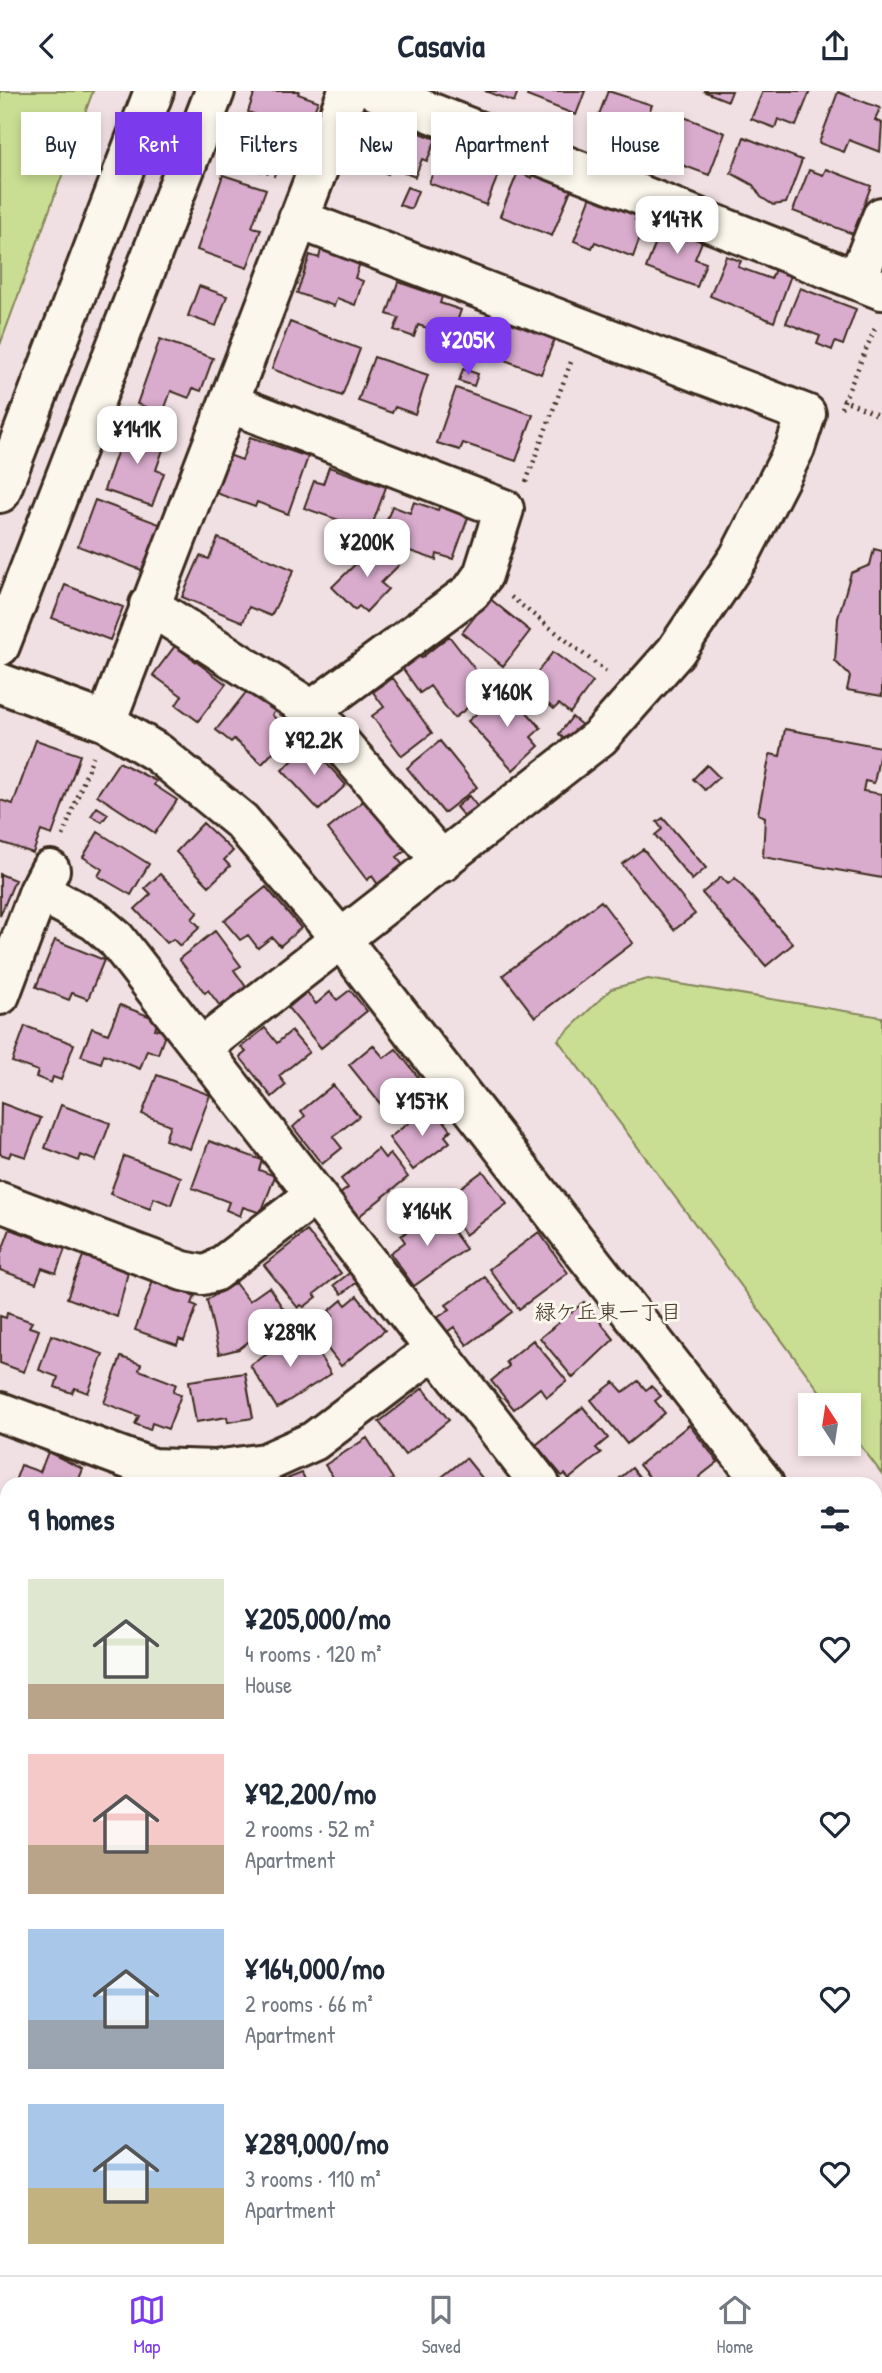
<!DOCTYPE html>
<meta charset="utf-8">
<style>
:root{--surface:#fff;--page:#f2f2f3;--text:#1f2937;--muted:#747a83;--line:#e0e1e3;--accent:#7c3aed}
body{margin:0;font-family:"Patrick Hand","Klee One",sans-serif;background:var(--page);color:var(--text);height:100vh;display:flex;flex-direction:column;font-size:26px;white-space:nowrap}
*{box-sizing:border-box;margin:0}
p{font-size:23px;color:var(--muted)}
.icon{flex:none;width:38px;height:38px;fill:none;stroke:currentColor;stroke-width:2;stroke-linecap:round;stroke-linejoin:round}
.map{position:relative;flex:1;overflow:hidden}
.side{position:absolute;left:0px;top:1386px;width:882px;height:798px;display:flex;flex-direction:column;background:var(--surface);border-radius:21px 21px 0 0;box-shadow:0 4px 10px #0003}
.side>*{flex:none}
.hud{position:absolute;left:21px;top:21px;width:840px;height:63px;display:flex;gap:14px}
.needle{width:46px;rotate:348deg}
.controls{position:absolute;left:798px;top:1302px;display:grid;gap:14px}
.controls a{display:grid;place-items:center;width:63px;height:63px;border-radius:0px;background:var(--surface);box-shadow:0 4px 10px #0003;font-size:35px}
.price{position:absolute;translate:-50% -60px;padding:0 16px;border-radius:14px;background:#fff;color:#222;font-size:23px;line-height:46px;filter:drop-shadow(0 2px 4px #0008)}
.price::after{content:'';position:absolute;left:50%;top:42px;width:21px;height:16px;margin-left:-10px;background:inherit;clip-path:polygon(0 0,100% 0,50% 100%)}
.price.current{background:var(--accent);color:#fff}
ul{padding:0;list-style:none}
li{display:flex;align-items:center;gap:21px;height:175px;padding:0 28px}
li span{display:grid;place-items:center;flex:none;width:196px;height:140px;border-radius:0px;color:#555}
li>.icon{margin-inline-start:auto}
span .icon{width:84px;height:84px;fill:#fffc;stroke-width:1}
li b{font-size:30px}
h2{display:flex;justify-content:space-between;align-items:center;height:84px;padding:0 28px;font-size:30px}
.tag{padding:0 24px;border-radius:0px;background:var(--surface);box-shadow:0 4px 10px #0003;font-size:24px;line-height:63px}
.tag.current{background:var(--accent);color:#fff}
header{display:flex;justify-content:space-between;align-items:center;height:91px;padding:0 28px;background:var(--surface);font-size:32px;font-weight:700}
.tab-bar{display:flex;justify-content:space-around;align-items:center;height:98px;border-top:2px solid var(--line);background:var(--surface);font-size:19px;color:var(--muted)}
.tab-bar a{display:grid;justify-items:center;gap:4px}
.tab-bar .current{color:var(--accent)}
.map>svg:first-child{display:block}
.green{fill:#c9de93;stroke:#828458;stroke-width:2}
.building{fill:#d9abcd;stroke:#3b2a1e;stroke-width:2}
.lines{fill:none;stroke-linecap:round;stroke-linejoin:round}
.minor-casing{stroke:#3b2a1e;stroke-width:44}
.path{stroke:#3b2a1e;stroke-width:4.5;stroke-dasharray:2 5;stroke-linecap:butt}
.minor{stroke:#fbf7ec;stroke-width:38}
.labels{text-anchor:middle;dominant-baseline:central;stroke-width:6;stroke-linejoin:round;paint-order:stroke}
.neighbourhood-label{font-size:21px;fill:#3b2a1e;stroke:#fbf7ec}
</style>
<header><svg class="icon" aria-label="back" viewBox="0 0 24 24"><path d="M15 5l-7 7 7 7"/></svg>Casavia<svg class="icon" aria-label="share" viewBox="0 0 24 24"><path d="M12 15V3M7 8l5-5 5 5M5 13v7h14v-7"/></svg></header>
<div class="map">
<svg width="882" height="2184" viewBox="0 0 882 2184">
<rect width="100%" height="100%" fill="#f1e0e3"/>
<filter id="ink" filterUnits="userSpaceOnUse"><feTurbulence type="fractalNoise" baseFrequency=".0143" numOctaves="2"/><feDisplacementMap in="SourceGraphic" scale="14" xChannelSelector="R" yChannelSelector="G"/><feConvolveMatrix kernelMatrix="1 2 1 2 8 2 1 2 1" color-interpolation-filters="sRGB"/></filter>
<g filter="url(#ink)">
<path class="green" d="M0 0H93L0 254Z
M648 888 882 926V1383L849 1339V1314H830L558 949 611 898Z
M7 1967V2177H242L243 2184H0V1995Z"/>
<path class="building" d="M255 0H299L298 3 318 10 308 36 289 29 287 35 248 21Z
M485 0H518L514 11Z
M529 0H585L576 24 527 5Z
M608 0 652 14 637 50 595 34Z
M703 0H732L728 10Z
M763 0H810L796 35 778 28 775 37 751 28Z
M838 1 880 17 875 29 882 32 880 61 849 49 844 61 819 52Z
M671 21 725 42 709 84 655 64Z
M376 25 436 48 427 70 422 68 415 86 391 76 388 83 365 74 375 50 368 48Z
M239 29 263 37 255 60 230 52Z
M744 46 802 69 786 112 773 114 761 106 753 94 731 82Z
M443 55 501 77 486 114 429 92Z
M826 78 871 95 853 143 793 120 809 79 823 84Z
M518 81 532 87 533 82 572 96 552 145 500 125Z
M223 84 266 98 252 136 261 138 247 177 197 159Z
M407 96 418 100 411 118 399 114Z
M591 105 638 122 635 129 645 133 633 166 595 151 592 157 574 150Z
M663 133 703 148 695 168 706 172 697 196 646 177Z
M321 159 360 172 355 187 363 190 355 214 337 207 334 215 297 202 310 164 319 167Z
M726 165 741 170 738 176 771 188 775 178 791 184 774 231 710 205Z
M398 191 442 206 440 212 461 219 452 245 418 234 414 246 394 239 399 227 387 223Z
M199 195 227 205 216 235 188 225Z
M800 197 856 218 843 254 835 251 832 259 817 253 820 245 786 232Z
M498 226 555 247 541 283 484 261Z
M290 231 360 258 342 305 272 278Z
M160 248 213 267 201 300 193 297 189 307 171 300 163 322 137 313Z
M374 266 428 284 415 323 395 316 392 322 358 310Z
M463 278 478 283 474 295 459 290Z
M456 297 533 324 516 370 463 352 460 359 437 352Z
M127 333 167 347 156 379 164 382 152 415 104 399Z
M250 346 308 366 288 423 257 411 255 416 216 402 229 364 242 369Z
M329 376 386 396 370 440 304 417 314 390 323 393Z
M95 409 162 434 144 480 78 455Z
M414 411 438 419 440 414 469 424 453 468 437 463 436 469 398 456 401 449 382 443 392 415 410 422Z
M218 447 294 479 271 525 249 516 243 531 182 506 200 465 209 468Z
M377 452 399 474 381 492 388 498 366 521 359 515 355 519 332 496Z
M874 458 882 460V605L847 599 850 585 835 570 838 527 851 482 870 474Z
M65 494 123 516 110 549 52 527Z
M489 507 530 540 503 575 462 542Z
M449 545 491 599 454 627 430 595 420 602 401 575 418 563 421 567Z
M175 555 226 593 198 630 176 614 182 605 153 584Z
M553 561 593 591 570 622 559 613 554 618 535 602 538 598 529 592Z
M393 587 432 642 402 665 372 625 384 616 373 601Z
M248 599 275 620 272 624 291 642 262 673 234 648 231 651 216 639Z
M508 600 541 637 531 646 539 655 513 679 468 630 494 607 497 610Z
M572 626 583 635 567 651 559 643Z
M785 638 881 656 874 692 865 690 863 700 882 703V787L763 766 765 726 758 723 770 663 780 665Z
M36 649 80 664 52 744 41 740 33 762 0 751V709L13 713Z
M440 650 477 696 444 722 407 677Z
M310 654 346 694 319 719 282 679Z
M119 671 156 690 154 694 177 709 155 742 97 704Z
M707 674 719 686 705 699 693 688Z
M469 705 480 719 467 729 456 716Z
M366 708 405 760 397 766 404 776 379 795 372 785 367 789 328 738Z
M97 716 108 723 102 731 91 725Z
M663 727 706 777 692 789 655 744 662 738 657 731Z
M203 732 233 760 224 769 230 775 209 795 176 761Z
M98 741 149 773 131 804 98 785 102 778 83 766Z
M643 758 695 823 674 839 622 773Z
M0 783 15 789 0 825Z
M160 783 198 821 192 828 200 836 180 855 173 848 167 852 135 818 151 803 145 797Z
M721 786 728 793 735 787 793 853 766 875 702 802Z
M266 796 301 837 280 855 272 846 258 857 248 844 240 849 224 830Z
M601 810 633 852 535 926 503 884Z
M215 840 241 875 234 879 246 896 220 915 208 899 205 902 179 868Z
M55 849 104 869 88 908 72 902 69 909 36 896Z
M350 899 367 920 321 957 288 917 307 901 316 913 330 901 337 909Z
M120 914 159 929 155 938 166 941 158 963 147 959 140 978 104 963 101 972 81 965 92 937 108 943Z
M25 935 74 953 61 989 53 986 51 992 36 986 38 980 12 971Z
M265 937 277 952 291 940 309 961 279 985 286 994 272 1006 240 966 246 961 241 956Z
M373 954 384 967 396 958 422 991 386 1020 349 974Z
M157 984 210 1004 190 1058 165 1049 170 1034 142 1023Z
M333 994 359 1025 333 1046 342 1057 322 1073 293 1036 305 1025 301 1020Z
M1 1012 41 1027 26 1066 11 1061 9 1066 0 1063Z
M61 1014 110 1032 96 1070 81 1064 79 1070 45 1057Z
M432 1014 451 1039 445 1045 450 1051 413 1079 389 1047Z
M209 1050 262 1069 259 1079 275 1085 261 1122 243 1116 240 1125 226 1119 229 1111 192 1097Z
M378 1058 385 1067 390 1063 408 1086 358 1126 340 1103 348 1097 341 1088Z
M124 1065 181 1086 171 1114 154 1107 150 1118 110 1103Z
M483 1080 507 1113 465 1144 441 1111Z
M437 1118 466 1158 414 1195 390 1162 405 1151 401 1145Z
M10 1138 65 1158 56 1182 42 1177 36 1192 0 1179V1165Z
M307 1140 341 1182 314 1203 317 1206 304 1216 301 1214 298 1217 264 1174Z
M539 1141 568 1182 519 1218 489 1178Z
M83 1165 128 1181 117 1226 67 1207Z
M352 1180 360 1189 342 1203 334 1194Z
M485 1186 512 1221 467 1254 454 1236 447 1241 437 1227 450 1218 446 1214Z
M153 1190 195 1205 192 1213 197 1215 184 1250 179 1248 177 1254 135 1239Z
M235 1192 249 1210 269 1196 286 1222 239 1258 219 1263 207 1209Z
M357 1205 385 1239 341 1275 314 1240 333 1225 329 1220 342 1209 346 1214Z
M584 1211 614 1248 573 1287 540 1247Z
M7 1222 32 1231 29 1236 39 1239 24 1281 0 1272V1225L6 1227Z
M304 1240 331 1283 277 1317 250 1274Z
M51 1244 103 1263 88 1302 75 1297 72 1302 55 1296 58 1286 39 1279Z
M533 1249 567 1290 547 1306 540 1297 514 1318 491 1290 509 1275 506 1271Z
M121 1266 141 1273 139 1279 176 1293 173 1301 181 1304 168 1338 152 1332 150 1339 135 1333 139 1325 104 1312Z
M245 1282 253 1327 228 1331 227 1326 196 1331 189 1290Z
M638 1290 646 1299 651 1295 661 1305 655 1310 665 1322 627 1353 591 1309 614 1291 623 1301Z
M423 1297 449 1329 405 1364 379 1331Z
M583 1316 608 1347 596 1357 601 1362 569 1388 565 1383 562 1385 536 1354Z
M689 1334 718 1371 699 1386 705 1393H655L639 1374Z
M367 1347 393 1388 385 1393H338L325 1374Z
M48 1361 83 1378 77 1393H14L21 1374 40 1381Z
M466 1367 487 1393H433Z
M632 1377 645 1393H613Z
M302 1382 307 1393H274Z
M0 1433 7 1436V1487L0 1485Z
M0 1552 7 1555V1583L1 1598Z
M0 1642 7 1645 4 1688 0 1686Z
M0 1770 7 1772V1804L0 1825Z
M354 2177H413L417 2184H354L351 2178Z"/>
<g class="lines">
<g class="minor-casing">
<path id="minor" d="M376 0 882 199
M857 189 882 126
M229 312 504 418 483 484 471 501 312 619
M0 402 154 0
M149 514 312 619 443 771
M0 555 215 0
M0 592 106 631 158 662 241 730 340 847 764 1393
M106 631 348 0
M39 800 95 830 116 848 540 1393
M0 904 39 800 50 779
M201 957 600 646 676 560 739 466 795 357 806 323 298 128
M0 1111 183 1180 203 1184 214 1181 315 1104
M0 1321 152 1377 215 1379 265 1372 314 1350 435 1258
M0 1531 7 1533
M875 1540 882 1549
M0 1740 7 1742
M0 1928 7 1899
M263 2177 264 2184
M522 2184 529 2177"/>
</g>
<path class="path" d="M227 68 278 85
M842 308 882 326
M841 317 876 235
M526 391 571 271
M511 506 609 583
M63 745 93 665"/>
<use href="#minor" class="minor"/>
</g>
</g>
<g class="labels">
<g class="neighbourhood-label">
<text x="608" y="1220">緑ケ丘東一丁目</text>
</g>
</g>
</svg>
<div class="controls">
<a><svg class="needle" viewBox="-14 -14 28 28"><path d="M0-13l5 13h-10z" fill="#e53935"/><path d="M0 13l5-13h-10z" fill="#747a83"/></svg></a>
</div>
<b class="price" style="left:677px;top:165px">¥147K</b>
<b class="price current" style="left:468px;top:286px">¥205K</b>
<b class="price" style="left:137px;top:375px">¥141K</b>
<b class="price" style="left:367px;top:488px">¥200K</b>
<b class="price" style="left:507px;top:638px">¥160K</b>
<b class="price" style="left:314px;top:686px">¥92.2K</b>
<b class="price" style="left:422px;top:1047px">¥157K</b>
<b class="price" style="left:427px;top:1157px">¥164K</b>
<b class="price" style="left:290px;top:1278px">¥289K</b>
<div class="hud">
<a class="tag">Buy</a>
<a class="tag current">Rent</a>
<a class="tag">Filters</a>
<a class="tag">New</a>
<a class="tag">Apartment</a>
<a class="tag">House</a>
</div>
<section class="side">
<h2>9 homes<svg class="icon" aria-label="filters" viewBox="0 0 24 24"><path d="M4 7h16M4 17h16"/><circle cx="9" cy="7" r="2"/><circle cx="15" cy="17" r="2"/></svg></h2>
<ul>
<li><span style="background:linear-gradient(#dfe7d0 75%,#b9a48a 0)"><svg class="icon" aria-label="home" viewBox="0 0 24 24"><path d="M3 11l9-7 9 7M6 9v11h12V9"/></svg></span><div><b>¥205,000/mo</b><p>4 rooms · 120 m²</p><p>House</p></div><svg class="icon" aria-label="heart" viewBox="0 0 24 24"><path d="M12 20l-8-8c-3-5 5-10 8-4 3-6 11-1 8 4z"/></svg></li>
<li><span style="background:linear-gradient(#f6c9c9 65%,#b9a48a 0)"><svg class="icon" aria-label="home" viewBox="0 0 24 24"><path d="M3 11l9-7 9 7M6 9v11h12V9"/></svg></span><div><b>¥92,200/mo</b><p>2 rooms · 52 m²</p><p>Apartment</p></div><svg class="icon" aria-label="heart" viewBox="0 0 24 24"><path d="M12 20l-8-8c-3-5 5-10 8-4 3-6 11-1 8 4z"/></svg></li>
<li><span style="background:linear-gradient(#a9c7e8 65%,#9aa5b1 0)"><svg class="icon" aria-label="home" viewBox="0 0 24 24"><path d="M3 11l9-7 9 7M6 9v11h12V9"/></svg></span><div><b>¥164,000/mo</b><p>2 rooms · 66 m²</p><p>Apartment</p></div><svg class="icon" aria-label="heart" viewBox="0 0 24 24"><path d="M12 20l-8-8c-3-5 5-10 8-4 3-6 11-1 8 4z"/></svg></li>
<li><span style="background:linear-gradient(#a9c7e8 60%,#c2b280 0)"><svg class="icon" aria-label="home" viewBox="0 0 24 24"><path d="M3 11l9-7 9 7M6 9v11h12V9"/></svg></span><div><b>¥289,000/mo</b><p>3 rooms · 110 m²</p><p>Apartment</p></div><svg class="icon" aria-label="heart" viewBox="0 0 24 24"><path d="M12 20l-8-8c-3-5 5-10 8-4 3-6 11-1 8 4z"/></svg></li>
</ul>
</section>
</div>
<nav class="tab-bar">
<a class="current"><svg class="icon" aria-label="map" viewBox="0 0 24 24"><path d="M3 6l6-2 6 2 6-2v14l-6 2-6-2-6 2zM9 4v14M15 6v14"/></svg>Map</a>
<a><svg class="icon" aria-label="saved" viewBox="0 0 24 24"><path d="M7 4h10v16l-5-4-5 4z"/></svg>Saved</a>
<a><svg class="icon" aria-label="home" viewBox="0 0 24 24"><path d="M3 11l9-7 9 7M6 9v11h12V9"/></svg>Home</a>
</nav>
